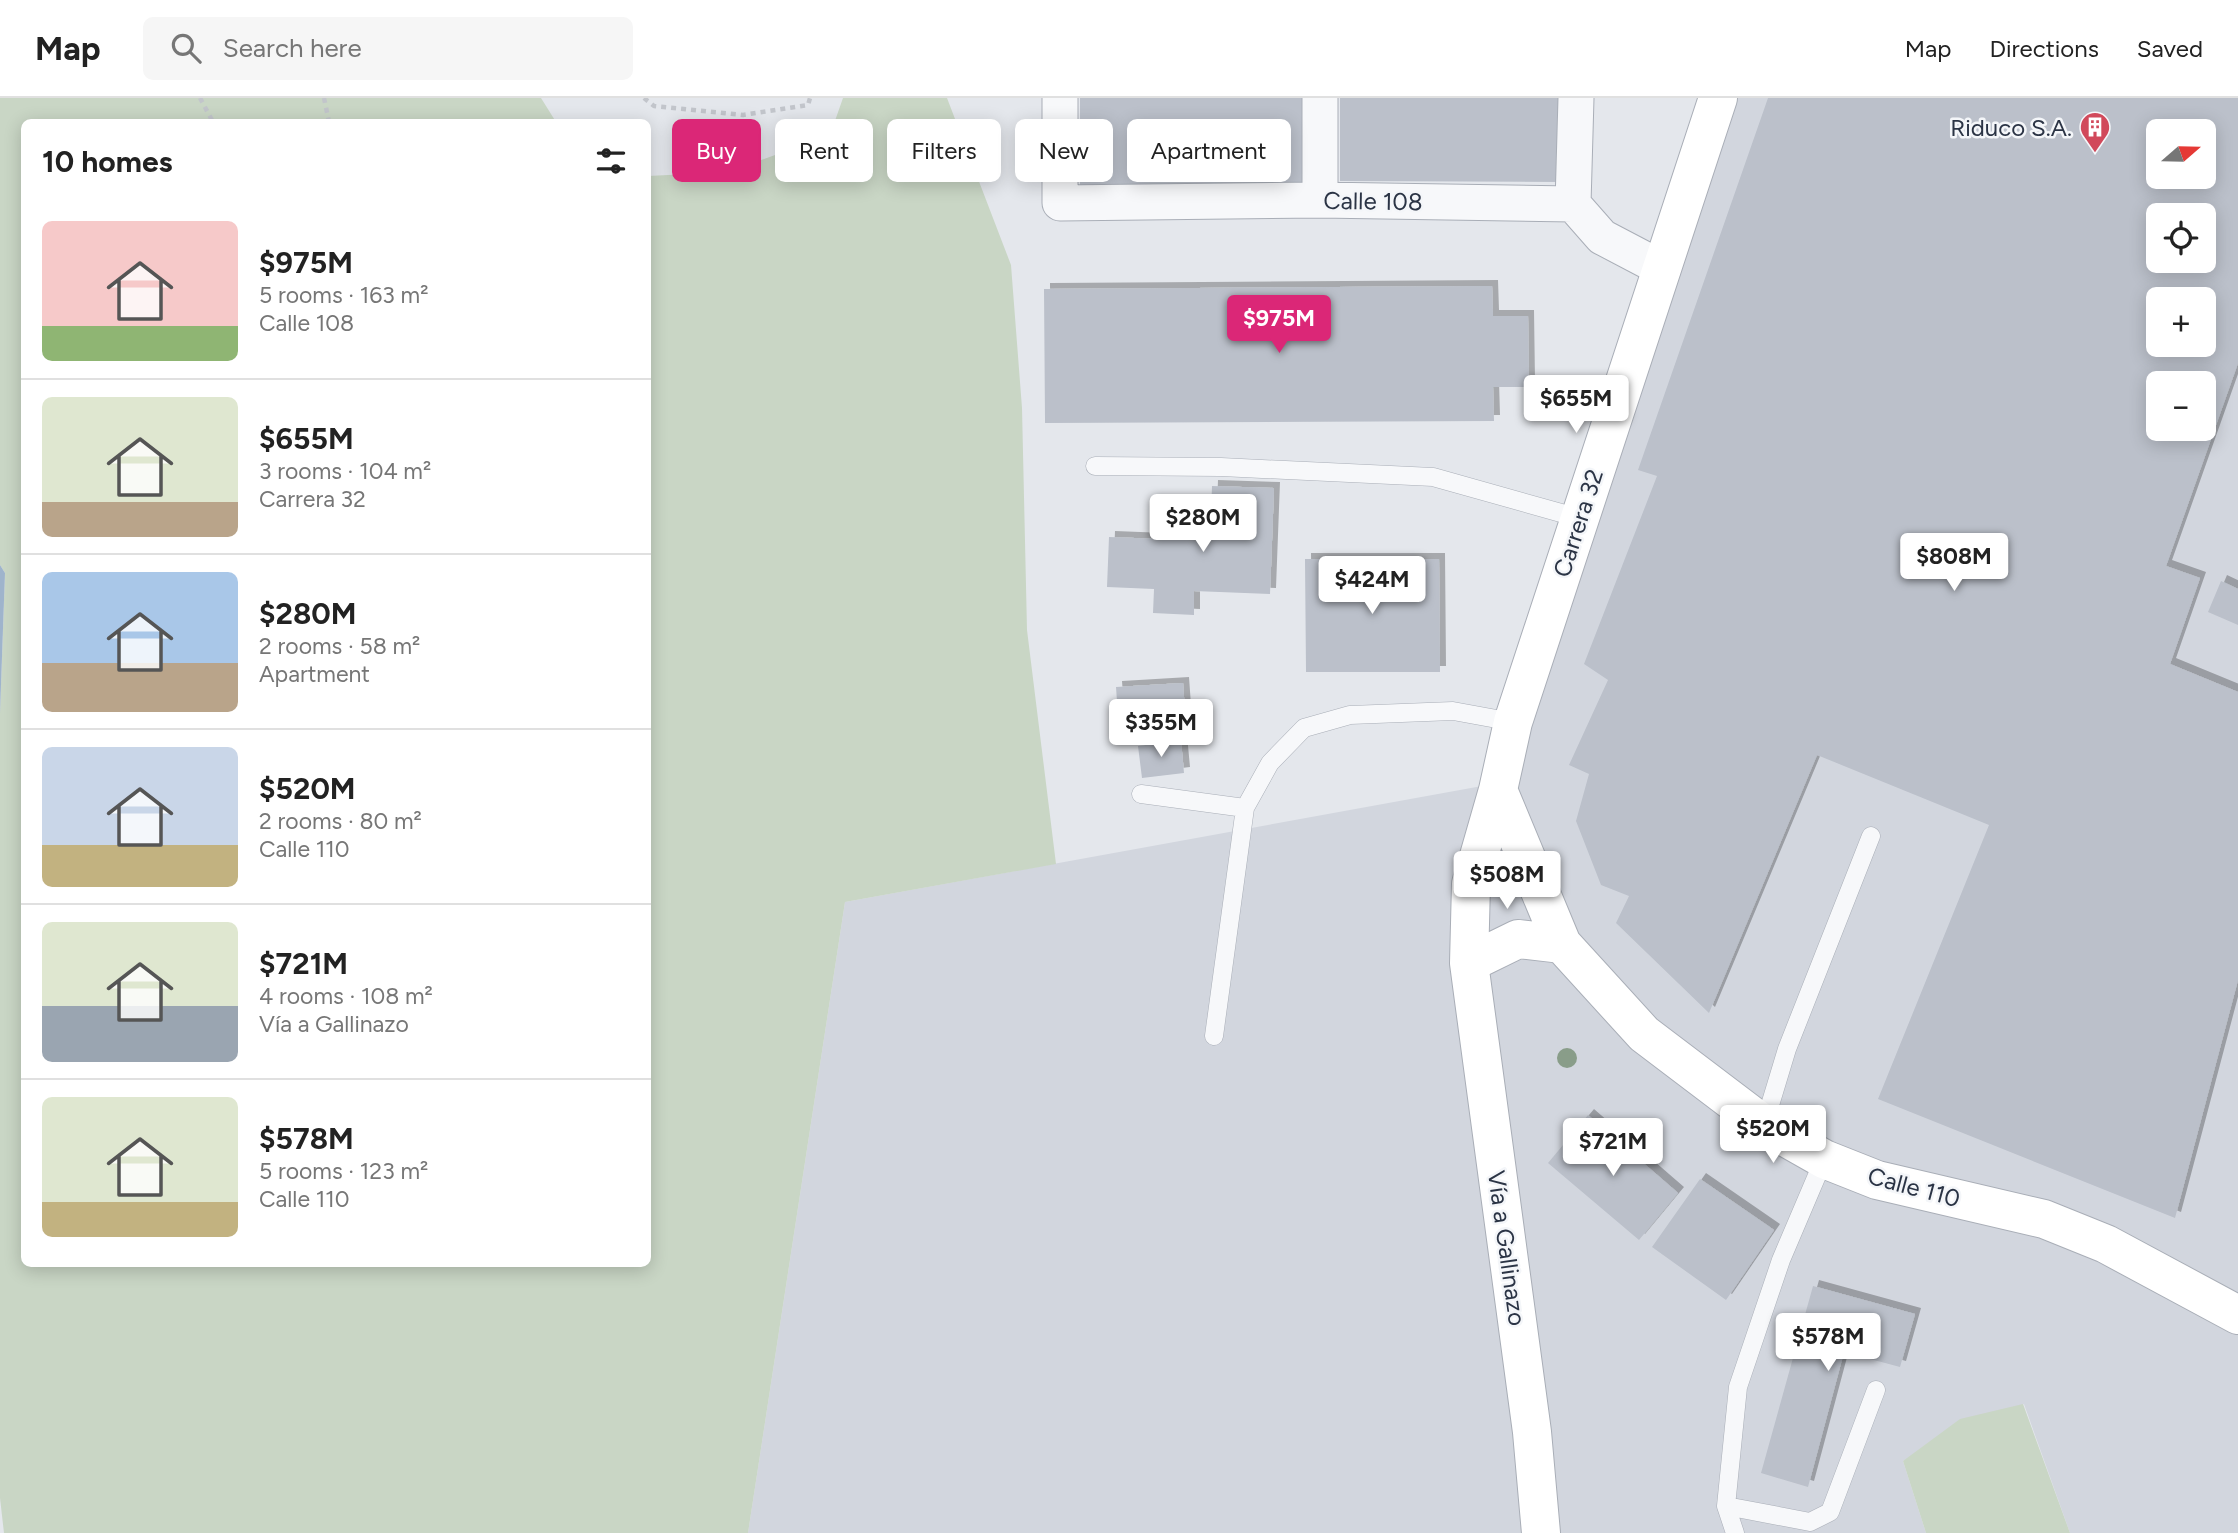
<!DOCTYPE html>
<meta charset="utf-8">
<style>
:root{--surface:#fff;--page:#f6f6f6;--text:#222;--muted:#767676;--line:#e0e0e0;--accent:#db2777}
body{margin:0;font-family:Figtree,sans-serif;background:var(--page);color:var(--text);height:100vh;display:flex;flex-direction:column;font-size:26px;white-space:nowrap}
*{box-sizing:border-box;margin:0}
p{font-size:23px;color:var(--muted)}
.icon{flex:none;width:38px;height:38px;fill:none;stroke:currentColor;stroke-width:2;stroke-linecap:round;stroke-linejoin:round}
.map{position:relative;flex:1;overflow:hidden}
.panel{position:absolute;left:21px;top:21px;width:630px;height:1148px;display:flex;flex-direction:column;background:var(--surface);border-radius:10px;box-shadow:0 4px 18px #0003}
.panel>*{flex:none}
.hud{position:absolute;left:672px;top:21px;width:665px;height:63px;display:flex;gap:14px}
.needle{width:46px;rotate:70deg}
.tools{position:absolute;left:2146px;top:21px;display:grid;gap:14px}
.tools a{display:grid;place-items:center;width:70px;height:70px;border-radius:10px;background:var(--surface);box-shadow:0 4px 18px #0003;font-size:35px}
.price{position:absolute;translate:-50% -60px;padding:0 16px;border-radius:7px;background:#fff;color:#222;font-size:23px;line-height:46px;filter:drop-shadow(0 2px 4px #0008)}
.price::after{content:'';position:absolute;left:50%;top:42px;width:21px;height:16px;margin-left:-10px;background:inherit;clip-path:polygon(0 0,100% 0,50% 100%)}
.price.current{background:var(--accent);color:#fff}
ul{padding:0;list-style:none}
li{display:flex;align-items:center;gap:21px;height:175px;padding:0 21px}
li+li{border-top:2px solid var(--line)}
li span{display:grid;place-items:center;flex:none;width:196px;height:140px;border-radius:10px;color:#555}
li>.icon{margin-inline-start:auto}
span .icon{width:84px;height:84px;fill:#fffc;stroke-width:1}
li b{font-size:30px}
h2{display:flex;justify-content:space-between;align-items:center;height:84px;padding:0 21px;font-size:30px}
.tag{padding:0 24px;border-radius:10px;background:var(--surface);box-shadow:0 4px 18px #0003;font-size:24px;line-height:63px}
.tag.current{background:var(--accent);color:#fff}
header{display:flex;align-items:center;gap:42px;box-sizing:border-box;height:98px;padding:0 35px;background:var(--surface);border-bottom:2px solid var(--line)}
header strong{font-size:33px}
nav{display:flex;gap:38px;margin-inline-start:auto;font-size:24px}
.search{width:490px;height:63px;background:var(--page);display:flex;align-items:center;gap:18px;box-sizing:border-box;padding:0 24px;border-radius:10px;color:var(--muted);font-size:26px}
.map>svg:first-child{display:block}
.built{fill:#d2d6de;fill-rule:evenodd}
.green{fill:#c9d6c5}
.water{fill:#9fb4cc}
.building{fill:#bbc0ca;fill-rule:evenodd;filter:url(#shadow)}
.lines{fill:none;stroke-linecap:round;stroke-linejoin:round}
.lane-casing{stroke:#a9aeb7;stroke-width:19}
.street-casing{stroke:#a9aeb7;stroke-width:37}
.secondary-casing{stroke:#a9aeb7;stroke-width:40}
.path{stroke:#c2c5cb;stroke-width:4.5;stroke-dasharray:5 5;stroke-linecap:butt}
.lane{stroke:#f7f8fa;stroke-width:18}
.street{stroke:#f7f8fa;stroke-width:35}
.secondary{stroke:#fff;stroke-width:38}
.tree{fill:#899d89}
.labels{text-anchor:middle;dominant-baseline:central;stroke-width:5;stroke-linejoin:round;paint-order:stroke}
.poi-label{font-size:24px;fill:#2b3445;stroke:#f4f6f9;text-anchor:end}
.street-label{font-size:24px;fill:#2b3445;stroke:#f4f6f9}
</style>
<header>
<strong>Map</strong>
<div class="search"><svg class="icon" aria-label="search" viewBox="0 0 24 24"><circle cx="10" cy="10" r="6"/><path d="M15 15l6 6"/></svg>Search here</div>
<nav><a>Map</a><a>Directions</a><a>Saved</a></nav>
</header>
<div class="map">
<svg width="2238" height="1435" viewBox="0 0 2238 1435">
<defs>
<filter id="shadow"><feDropShadow dx="6" dy="-6" stdDeviation="0" flood-color="#0004"/></filter>
</defs>
<rect width="100%" height="100%" fill="#e4e7ec"/>
<path class="built" d="M1738 0H2238V1435H2070L2024 1306 1903 1363 1926 1435H748L845 804 1493 686 1655 168ZM2158 33H2203V79H2158ZM2158 117H2203V163H2158ZM2158 201H2203V247H2158ZM2158 285H2203V331H2158Z"/>
<path class="green" d="M0 0H541L556 24H24V1166H648V78L728 74 830 37 843 0H947L1011 167 1022 310 1027 532 1056 766 845 804 748 1435H4L0 1400V615L5 475 0 467Z
M2023 1306 2070 1435H1926L1903 1363 1960 1321Z"/>
<path class="water" d="M0 467 5 475 0 615Z"/>
<path class="building" d="M1080 0H1302V87H1080Z
M1340 0H1565V84L1340 83Z
M1768 0H2238V265L2166 468 2200 480 2170 566 2238 594V882L2175 1120 1878 1001 1989 727 1817 657 1709 915 1616 825 1629 798 1601 787 1576 723 1589 676 1569 667 1608 582 1584 566 1657 378 1638 372ZM2158 33H2203V79H2158ZM2158 117H2203V163H2158ZM2158 201H2203V247H2158ZM2158 285H2203V331H2158Z
M1492 188 1493 218H1528L1529 289H1493L1494 323 1045 325 1044 191Z
M1212 388 1274 390 1270 496 1194 493V517L1153 515 1154 491 1107 489 1109 439 1210 443Z
M1305 461H1439L1440 574H1306Z
M2221 483 2238 491V527L2208 514Z
M1183 585 1186 627 1119 632 1116 589Z
M1181 643 1184 675 1142 680 1138 648Z
M1588 1017 1678 1095 1639 1142 1548 1065Z
M1700 1081 1774 1132 1726 1202 1652 1149Z
M1813 1188 1915 1216 1900 1269 1844 1254 1808 1389 1761 1375Z"/>
<g class="lines">
<g class="lane-casing">
<path id="lane" d="M1095 368 1221 369 1433 379 1579 420
M1141 696 1245 710
M1214 938 1245 710 1270 665 1304 630 1350 617 1453 613 1513 624
M1764 1027 1787 951 1871 738
M1726 1408 1810 1424 1830 1414 1876 1292
M1735 1435 1726 1408 1738 1289 1781 1162 1824 1061"/>
</g>
<g class="street-casing">
<path id="street" d="M1060 0V105L1320 102 1573 106 1602 139 1663 171
M1320 102V0
M1573 106 1576 0"/>
</g>
<g class="secondary-casing">
<path id="secondary" d="M1498 692 1562 846 1644 936 1764 1027 1824 1061 1877 1082 2044 1121 2106 1146 2238 1217
M1469 865 1518 841 1562 846
M1541 1435 1532 1334 1469 865 1471 786 1498 692 1513 624 1718 0"/>
</g>
<path class="path" d="M200 0 213 24
M324 0 329 24
M644 0 654 8 743 17 808 7 810 0"/>
<use href="#lane" class="lane"/>
<use href="#street" class="street"/>
<use href="#secondary" class="secondary"/>
</g>
<circle class="tree" cx="1567" cy="960" r="10"/>
<defs>
<g id="building-pin" transform="scale(1.575)"><path d="M0 17L-7.5 6A9.5 9.5 0 1 1 7.5 6Z" fill="#d1495b" stroke="#f4f6f9"/><path d="M-4-6H4V6H1V3H-1V6H-4ZM-2.5-4.3h1.7v1.8h-1.7ZM.8-4.3h1.7v1.8H.8ZM-2.5-1h1.7V.8h-1.7ZM.8-1h1.7V.8H.8Z" fill="#fff"/></g>
</defs>
<g fill-rule="evenodd">
<use href="#building-pin" x="2095" y="29"/>
</g>
<g class="labels">
<g class="poi-label">
<text x="2072" y="29">Riduco S.A.</text>
</g>
<g class="street-label">
<text transform="translate(1373 103) rotate(1)">Calle 108</text>
<text transform="translate(1578 425) rotate(-72)">Carrera 32</text>
<text transform="translate(1914 1089) rotate(15)">Calle 110</text>
<text transform="translate(1507 1150) rotate(82)">Vía a Gallinazo</text>
</g>
</g>
</svg>
<div class="tools">
<a><svg class="needle" viewBox="-14 -14 28 28"><path d="M0-13l5 13h-10z" fill="#e53935"/><path d="M0 13l5-13h-10z" fill="#767676"/></svg></a>
<a><svg class="icon" aria-label="locate" viewBox="0 0 24 24"><circle cx="12" cy="12" r="6"/><path d="M12 2v4M12 18v4M2 12h4M18 12h4"/></svg></a>
<a>+</a>
<a>−</a>
</div>
<b class="price current" style="left:1279px;top:257px">$975M</b>
<b class="price" style="left:1576px;top:337px">$655M</b>
<b class="price" style="left:1203px;top:456px">$280M</b>
<b class="price" style="left:1954px;top:495px">$808M</b>
<b class="price" style="left:1372px;top:518px">$424M</b>
<b class="price" style="left:1161px;top:661px">$355M</b>
<b class="price" style="left:1507px;top:813px">$508M</b>
<b class="price" style="left:1773px;top:1067px">$520M</b>
<b class="price" style="left:1613px;top:1080px">$721M</b>
<b class="price" style="left:1828px;top:1275px">$578M</b>
<div class="hud">
<a class="tag current">Buy</a>
<a class="tag">Rent</a>
<a class="tag">Filters</a>
<a class="tag">New</a>
<a class="tag">Apartment</a>
</div>
<section class="panel">
<h2>10 homes<svg class="icon" aria-label="filters" viewBox="0 0 24 24"><path d="M4 7h16M4 17h16"/><circle cx="9" cy="7" r="2"/><circle cx="15" cy="17" r="2"/></svg></h2>
<ul>
<li><span style="background:linear-gradient(#f6c9c9 75%,#8fb573 0)"><svg class="icon" aria-label="home" viewBox="0 0 24 24"><path d="M3 11l9-7 9 7M6 9v11h12V9"/></svg></span><div><b>$975M</b><p>5 rooms · 163 m²</p><p>Calle 108</p></div></li>
<li><span style="background:linear-gradient(#dfe7d0 75%,#b9a48a 0)"><svg class="icon" aria-label="home" viewBox="0 0 24 24"><path d="M3 11l9-7 9 7M6 9v11h12V9"/></svg></span><div><b>$655M</b><p>3 rooms · 104 m²</p><p>Carrera 32</p></div></li>
<li><span style="background:linear-gradient(#a9c7e8 65%,#b9a48a 0)"><svg class="icon" aria-label="home" viewBox="0 0 24 24"><path d="M3 11l9-7 9 7M6 9v11h12V9"/></svg></span><div><b>$280M</b><p>2 rooms · 58 m²</p><p>Apartment</p></div></li>
<li><span style="background:linear-gradient(#c9d6e8 70%,#c2b280 0)"><svg class="icon" aria-label="home" viewBox="0 0 24 24"><path d="M3 11l9-7 9 7M6 9v11h12V9"/></svg></span><div><b>$520M</b><p>2 rooms · 80 m²</p><p>Calle 110</p></div></li>
<li><span style="background:linear-gradient(#dfe7d0 60%,#9aa5b1 0)"><svg class="icon" aria-label="home" viewBox="0 0 24 24"><path d="M3 11l9-7 9 7M6 9v11h12V9"/></svg></span><div><b>$721M</b><p>4 rooms · 108 m²</p><p>Vía a Gallinazo</p></div></li>
<li><span style="background:linear-gradient(#dfe7d0 75%,#c2b280 0)"><svg class="icon" aria-label="home" viewBox="0 0 24 24"><path d="M3 11l9-7 9 7M6 9v11h12V9"/></svg></span><div><b>$578M</b><p>5 rooms · 123 m²</p><p>Calle 110</p></div></li>
</ul>
</section>
</div>
